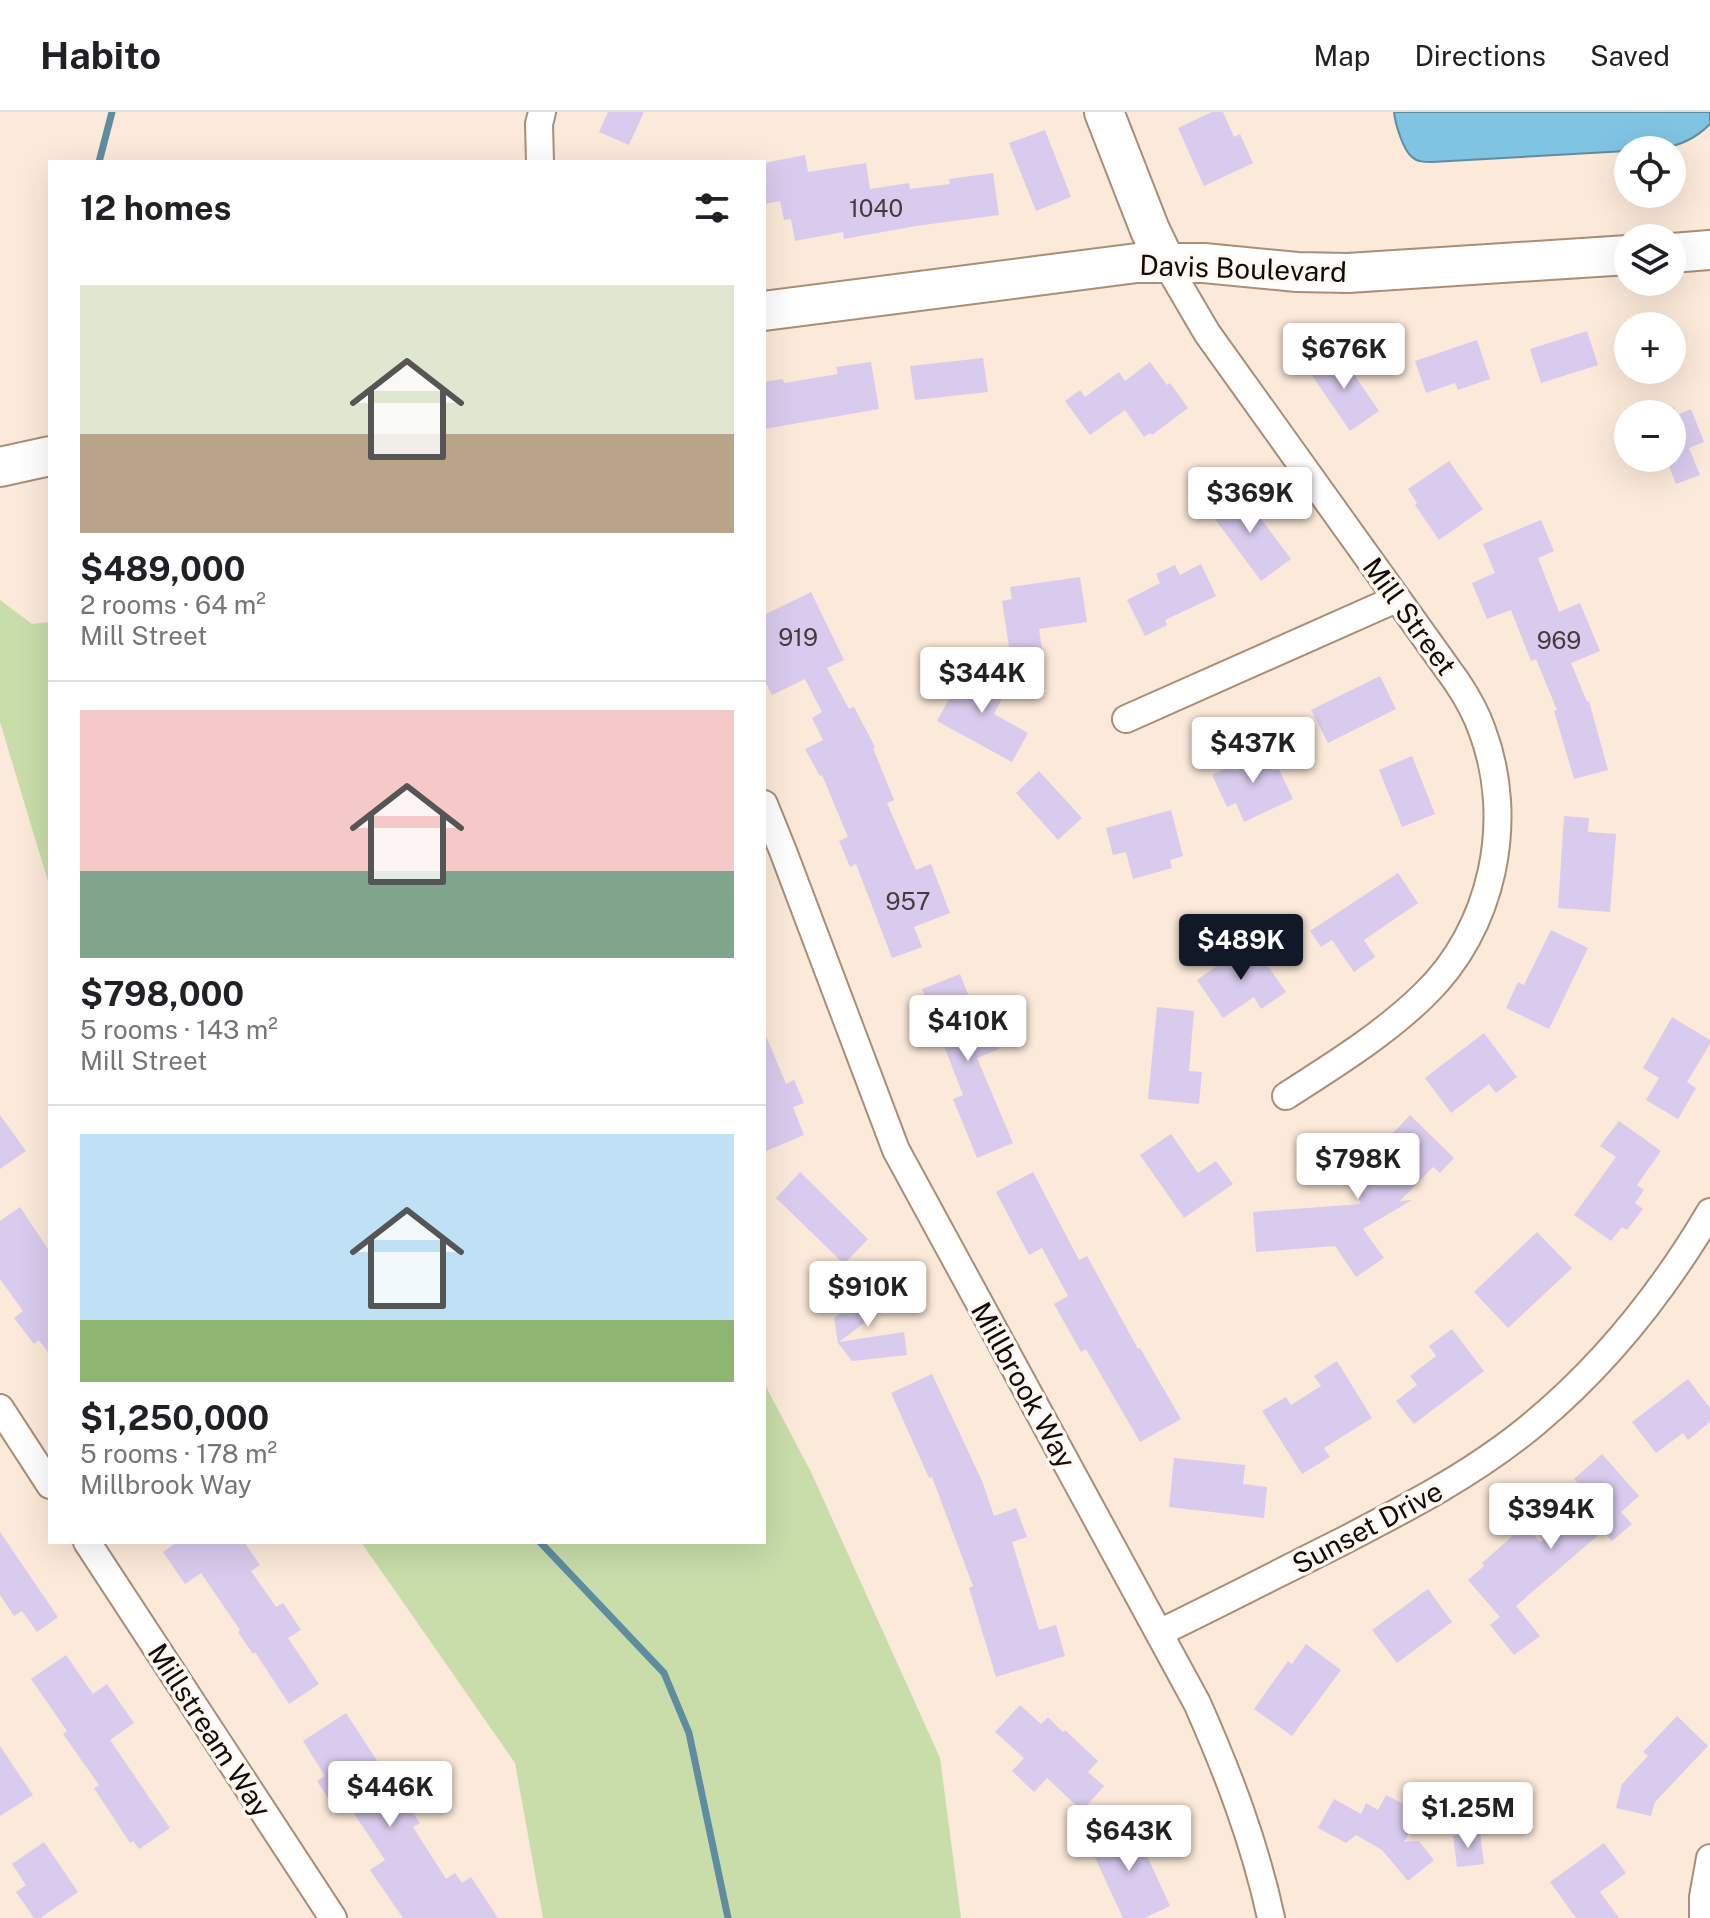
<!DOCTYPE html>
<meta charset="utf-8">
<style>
:root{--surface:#fff;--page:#f6f6f6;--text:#202124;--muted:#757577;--line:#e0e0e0;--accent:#111827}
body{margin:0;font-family:"Public Sans",sans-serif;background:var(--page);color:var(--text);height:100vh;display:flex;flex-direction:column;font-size:30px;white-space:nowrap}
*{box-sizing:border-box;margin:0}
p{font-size:26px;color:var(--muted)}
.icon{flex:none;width:44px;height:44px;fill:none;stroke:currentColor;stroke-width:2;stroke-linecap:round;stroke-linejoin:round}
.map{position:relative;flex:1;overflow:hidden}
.sheet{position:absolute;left:48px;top:48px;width:718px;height:1384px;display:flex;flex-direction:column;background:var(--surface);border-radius:0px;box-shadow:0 8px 32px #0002}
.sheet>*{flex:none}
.tools{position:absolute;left:1614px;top:24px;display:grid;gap:16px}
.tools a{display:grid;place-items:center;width:72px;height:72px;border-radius:50%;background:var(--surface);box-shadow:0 8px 32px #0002;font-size:40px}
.price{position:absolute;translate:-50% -68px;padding:0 18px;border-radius:8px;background:#fff;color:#222;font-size:26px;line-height:52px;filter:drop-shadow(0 2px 4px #0008)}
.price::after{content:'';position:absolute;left:50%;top:48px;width:24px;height:18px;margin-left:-12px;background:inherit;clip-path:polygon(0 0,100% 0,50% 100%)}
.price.current{background:var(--accent);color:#fff}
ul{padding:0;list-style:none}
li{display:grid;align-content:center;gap:16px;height:424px;padding:0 32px}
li+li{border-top:2px solid var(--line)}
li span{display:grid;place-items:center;height:248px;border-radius:0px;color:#555}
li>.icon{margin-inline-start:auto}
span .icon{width:144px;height:144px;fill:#fffc;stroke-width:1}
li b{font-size:34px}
h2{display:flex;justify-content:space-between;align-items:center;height:96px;padding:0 32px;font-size:34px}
header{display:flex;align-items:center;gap:48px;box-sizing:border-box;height:112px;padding:0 40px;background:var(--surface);border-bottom:2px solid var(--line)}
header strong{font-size:38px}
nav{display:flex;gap:44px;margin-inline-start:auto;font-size:28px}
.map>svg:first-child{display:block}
.green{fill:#c8ddaa}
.water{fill:#80c4e3;stroke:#608ca0;stroke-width:2}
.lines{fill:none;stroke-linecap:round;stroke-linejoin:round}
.stream{stroke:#608ca0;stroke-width:7}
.building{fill:#d9cbed}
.street-casing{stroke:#aa8e76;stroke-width:30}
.secondary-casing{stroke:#aa8e76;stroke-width:42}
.street{stroke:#fff;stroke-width:26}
.secondary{stroke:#fff;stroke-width:38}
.labels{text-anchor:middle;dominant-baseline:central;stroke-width:7;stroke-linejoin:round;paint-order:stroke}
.number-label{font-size:24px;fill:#453a3e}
.street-label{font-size:28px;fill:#140a03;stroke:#fff8f3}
</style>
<header>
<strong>Habito</strong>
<nav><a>Map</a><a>Directions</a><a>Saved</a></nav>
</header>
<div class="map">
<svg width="1710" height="1806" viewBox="0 0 1710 1806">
<rect width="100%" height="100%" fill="#fbe9d9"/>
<path class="green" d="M0 488 32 512 50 510V776L0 610Z
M764 1271 811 1360 940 1646 961 1806H543L515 1651 361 1430H764Z"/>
<path class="water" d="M1394 0H1710V12C1695 27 1682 32 1662 37L1432 50C1425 50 1417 50 1412 45 1403 38 1395 11 1394 0Z"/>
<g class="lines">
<path class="stream" d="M99 50 112 0
M540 1430 664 1561 689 1621 728 1806"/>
</g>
<path class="building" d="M608 0H644L629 33 599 20Z
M1212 0H1223L1234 25 1240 22 1253 51 1204 74 1178 16Z
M1045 18 1071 85 1036 99 1009 31Z
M805 43 808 60 866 51 870 77 909 71 910 77 950 72 949 67 993 61 999 103 916 114 844 127 843 120 795 129 791 107 784 108 780 89 764 92V51Z
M1587 219 1598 253 1541 271 1530 237Z
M1477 228 1490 267 1458 278 1455 271 1426 281 1415 249Z
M1338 239 1379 299 1350 319 1309 259Z
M983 246 988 280 915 288 910 254Z
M871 250 879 297 764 317V270L783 267 784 271 838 262 836 255Z
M1150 250 1167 273 1170 271 1188 296 1152 323 1150 321 1144 325 1125 298 1090 323 1065 289 1080 278 1085 285 1119 260 1125 269Z
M1674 295 1677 303 1691 297 1704 330 1689 336 1700 363 1676 372 1666 346H1672V296Z
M1449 349 1483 397 1439 428 1415 393 1417 391 1408 377Z
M1238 376 1291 447 1261 469 1209 399Z
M1541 408 1554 439 1538 446 1559 500 1580 491 1600 539 1571 551 1587 590 1589 589 1608 658 1574 667 1554 599 1557 598 1536 547 1531 549 1511 498 1487 507 1472 471 1495 461 1483 432Z
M1201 452 1216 484 1165 508 1167 513 1145 524 1127 488 1160 471 1156 462 1175 453 1180 463Z
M1080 465 1087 510 1039 517 1043 543 1011 548 1002 489 1012 487 1010 475Z
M811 480 844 548 827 556 849 597 854 595 875 635 873 636 894 688 887 691 916 758 931 752 950 801 914 815 922 835 892 846 856 752 850 755 839 729 848 725 822 663 820 664 805 637 823 628 812 606 822 600 805 567 772 583 764 567V503Z
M967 554 1007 577 994 602 1028 621 1012 650 937 609Z
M1380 564 1396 597 1328 631 1311 598Z
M1269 636 1293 687 1244 710 1236 691 1227 695 1212 663Z
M1412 644 1435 702 1402 715 1379 658Z
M1039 659 1082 706 1058 728 1016 681Z
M1171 698 1183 744 1170 748 1172 756 1133 767 1126 740 1113 743 1106 716Z
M1564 704 1589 706 1588 720 1616 722 1610 800 1558 796Z
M1398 761 1418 791 1364 828 1375 845 1354 860 1332 828 1321 835 1310 819Z
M1551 818 1588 836 1549 917 1506 896 1518 870 1524 873Z
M1251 830 1286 880 1261 897 1254 885 1223 906 1197 868Z
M960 862 983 920 991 917 999 937 977 946 1013 1031 977 1046 953 987 963 983 922 877Z
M1157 895 1194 899 1189 959 1202 960 1199 992 1148 987Z
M1672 905 1710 928V932L1687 970 1696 976 1678 1007 1646 988 1659 966 1643 956Z
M764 919 786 972 794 968 804 991 793 995 804 1023 764 1040Z
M1484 921 1517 965 1496 981 1489 972 1451 1001 1425 966Z
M0 1003 26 1039 0 1057Z
M1410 1003 1454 1046 1440 1061 1433 1055 1400 1089 1412 1088 1363 1117 1384 1146 1356 1165 1335 1134 1256 1140 1253 1100 1361 1092 1342 1059 1375 1040Z
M1619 1009 1661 1039 1637 1073 1644 1078 1635 1091 1643 1097 1627 1118 1622 1115 1611 1129 1574 1103 1616 1045 1600 1034Z
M1171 1022 1198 1061 1216 1049 1233 1072 1184 1106 1140 1043Z
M800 1060 868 1127 844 1152 776 1086Z
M1033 1060 1079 1148 1087 1144 1138 1237 1140 1236 1181 1307 1140 1330 1086 1237 1081 1240 1054 1192 1068 1184 1042 1136 1029 1143 996 1080Z
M20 1095 50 1140V1243L39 1228 34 1232 14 1206 23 1199 0 1167V1109Z
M1537 1120 1572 1156 1508 1216 1474 1180Z
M879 1172 892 1190 839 1230 904 1220 907 1243 852 1249 838 1231 834 1206Z
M1452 1217 1484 1259 1414 1312 1396 1289 1417 1273 1410 1264 1436 1244 1429 1234Z
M1337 1249 1372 1306 1324 1336 1330 1345 1302 1362 1262 1299 1286 1285 1291 1293 1321 1274 1314 1264Z
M932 1262 982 1369 994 1404 1016 1396 1027 1425 1012 1430 1039 1518 1056 1513 1065 1544 996 1565 969 1476 973 1474 932 1365 929 1366 891 1281Z
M1688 1267 1710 1296V1310L1688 1328 1683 1321 1656 1341 1632 1310Z
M1602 1342 1639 1384 1621 1400 1632 1412 1612 1429 1603 1419 1516 1494 1540 1524 1514 1543 1490 1513 1500 1505 1468 1468 1484 1454 1482 1451 1525 1413 1540 1430 1591 1386 1574 1367Z
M1174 1346 1245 1353 1243 1372 1267 1375 1264 1406 1169 1395Z
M0 1420 58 1505 37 1520 22 1499 14 1504 0 1483Z
M177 1430H244L260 1453 251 1459 276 1495 283 1491 301 1518 288 1526 319 1572 289 1592 255 1540 253 1542 238 1520 240 1518 201 1461 185 1472 163 1440Z
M1428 1477 1452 1510 1397 1551 1372 1518Z
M1306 1532 1341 1558 1292 1624 1254 1597 1288 1549 1292 1552Z
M66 1543 93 1582 107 1572 134 1611 110 1628 170 1716 139 1737 133 1729 130 1731 94 1676 99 1673 63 1622 67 1619 31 1567Z
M1020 1593 1041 1612 1048 1605 1063 1620 1065 1618 1098 1649 1088 1660 1104 1674 1082 1699 1047 1666 1034 1680 1012 1659 1024 1646 995 1620Z
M346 1601 404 1690 405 1689 420 1711 413 1715 446 1767 455 1761 462 1771 471 1765 498 1806H403L370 1758 385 1748 345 1688 334 1695 317 1669 325 1664 303 1629Z
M1677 1604 1708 1634 1655 1690 1651 1704 1616 1696 1622 1672 1648 1644 1643 1640Z
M0 1634 33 1683 0 1704Z
M1386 1683 1420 1701 1404 1730 1419 1729 1434 1748 1408 1769 1382 1738 1356 1723 1346 1731 1318 1716 1334 1687 1361 1702 1366 1691 1378 1698Z
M1131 1709 1170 1794 1145 1806H1123L1090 1735V1728Z
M1480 1721 1484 1752 1457 1755 1453 1724Z
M44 1730 78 1780 40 1806H34L16 1780 26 1773 12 1752Z
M1604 1731 1626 1761 1600 1780 1619 1806H1576L1550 1770Z"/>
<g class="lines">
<g class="street-casing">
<path id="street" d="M540 50 539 12 542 0
M1166 151 1207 221 1457 570C1467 585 1476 601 1482 618 1516 708 1493 817 1424 883 1383 923 1334 953 1286 984
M1126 607 1396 487
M764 692 783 739 896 1038 1197 1591C1228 1661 1255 1731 1271 1806
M0 1296 50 1373
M87 1430 333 1806
M1159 1521C1219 1492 1279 1461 1339 1431 1407 1396 1477 1360 1536 1310 1605 1252 1664 1178 1710 1100
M1703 1806V1785L1710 1746"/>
</g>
<g class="secondary-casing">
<path id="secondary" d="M1104 0 1150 118 1166 151
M1672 141 1710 138
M764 199 1137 151H1204L1297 160 1348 161 1628 143
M0 355 50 344"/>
</g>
<use href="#street" class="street"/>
<use href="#secondary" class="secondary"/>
</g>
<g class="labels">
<g class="number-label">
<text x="876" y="96">1040</text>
<text x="798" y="525">919</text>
<text x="1559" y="528">969</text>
<text x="908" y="789">957</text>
</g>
<g class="street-label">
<text transform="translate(1243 156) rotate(2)">Davis Boulevard</text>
<text transform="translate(1410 504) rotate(54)">Mill Street</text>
<text transform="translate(1024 1273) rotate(61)">Millbrook Way</text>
<text transform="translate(1367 1415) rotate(-28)">Sunset Drive</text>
<text transform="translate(210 1618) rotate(57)">Millstream Way</text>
</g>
</g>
</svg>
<div class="tools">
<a><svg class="icon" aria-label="locate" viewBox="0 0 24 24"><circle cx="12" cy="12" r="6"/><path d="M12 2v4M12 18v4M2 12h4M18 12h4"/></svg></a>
<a><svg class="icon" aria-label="layers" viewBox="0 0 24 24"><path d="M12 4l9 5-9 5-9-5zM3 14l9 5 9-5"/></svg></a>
<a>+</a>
<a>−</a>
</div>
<b class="price" style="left:1344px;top:279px">$676K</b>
<b class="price" style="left:1250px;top:423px">$369K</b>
<b class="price" style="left:982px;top:603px">$344K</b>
<b class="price" style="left:1253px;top:673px">$437K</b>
<b class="price current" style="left:1241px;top:870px">$489K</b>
<b class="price" style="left:968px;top:951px">$410K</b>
<b class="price" style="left:1358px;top:1089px">$798K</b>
<b class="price" style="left:868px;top:1217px">$910K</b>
<b class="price" style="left:1551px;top:1439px">$394K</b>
<b class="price" style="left:390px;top:1717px">$446K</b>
<b class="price" style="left:1468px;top:1738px">$1.25M</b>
<b class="price" style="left:1129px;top:1761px">$643K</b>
<section class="sheet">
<h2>12 homes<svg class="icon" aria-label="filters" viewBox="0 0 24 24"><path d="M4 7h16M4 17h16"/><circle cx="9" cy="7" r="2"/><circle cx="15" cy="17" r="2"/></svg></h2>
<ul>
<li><span style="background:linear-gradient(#dfe7d0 60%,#b9a48a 0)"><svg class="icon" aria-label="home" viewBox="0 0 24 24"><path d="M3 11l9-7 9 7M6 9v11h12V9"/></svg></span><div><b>$489,000</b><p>2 rooms · 64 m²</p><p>Mill Street</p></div></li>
<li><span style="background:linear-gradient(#f6c9c9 65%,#7fa58c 0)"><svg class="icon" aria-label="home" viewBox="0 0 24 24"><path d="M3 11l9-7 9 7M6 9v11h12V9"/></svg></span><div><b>$798,000</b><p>5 rooms · 143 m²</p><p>Mill Street</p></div></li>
<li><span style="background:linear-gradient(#bfe0f5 75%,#8fb573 0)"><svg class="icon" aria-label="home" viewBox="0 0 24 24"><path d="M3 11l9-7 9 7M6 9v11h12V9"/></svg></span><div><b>$1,250,000</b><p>5 rooms · 178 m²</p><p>Millbrook Way</p></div></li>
</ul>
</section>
</div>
